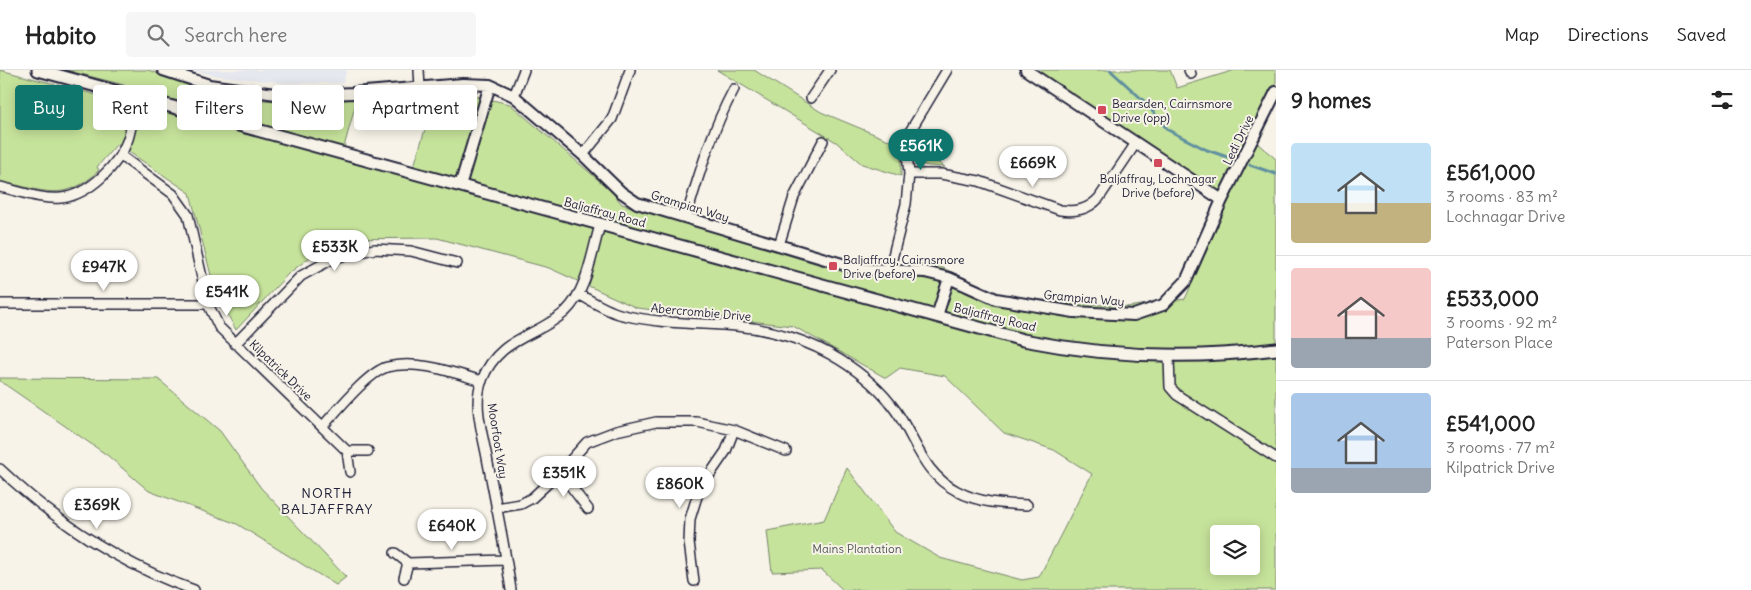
<!DOCTYPE html>
<meta charset="utf-8">
<style>
:root{--surface:#fff;--page:#f6f6f6;--text:#222;--muted:#767676;--line:#e0e0e0;--accent:#0f766e}
body{margin:0;font-family:Delius,sans-serif;background:var(--page);color:var(--text);height:100vh;display:flex;flex-direction:column;font-size:19px;white-space:nowrap}
*{box-sizing:border-box;margin:0}
p{font-size:16px;color:var(--muted)}
.icon{flex:none;width:28px;height:28px;fill:none;stroke:currentColor;stroke-width:2;stroke-linecap:round;stroke-linejoin:round}
.map{position:relative;flex:1;overflow:hidden}
.side{display:flex;flex-direction:column;background:var(--surface);width:475px}
.side>*{flex:none}
.hud{position:absolute;left:15px;top:15px;width:475px;height:45px;display:flex;gap:10px}
.fabs{position:absolute;left:1210px;top:455px;display:grid;gap:10px}
.fabs a{display:grid;place-items:center;width:50px;height:50px;border-radius:5px;background:var(--surface);box-shadow:0 2px 12px #0003;font-size:25px}
.price{position:absolute;translate:-50% -42px;padding:0 11px;border-radius:18px;background:#fff;color:#222;font-size:16px;line-height:32px;filter:drop-shadow(0 1px 2px #0008)}
.price::after{content:'';position:absolute;left:50%;top:30px;width:15px;height:11px;margin-left:-8px;background:inherit;clip-path:polygon(0 0,100% 0,50% 100%)}
.price.selected{background:var(--accent);color:#fff}
ul{padding:0;list-style:none}
li{display:flex;align-items:center;gap:15px;height:125px;padding:0 15px}
li+li{border-top:1px solid var(--line)}
li span{display:grid;place-items:center;flex:none;width:140px;height:100px;border-radius:5px;color:#555}
li>.icon{margin-inline-start:auto}
span .icon{width:60px;height:60px;fill:#fffc;stroke-width:1}
li b{font-size:21px}
h2{display:flex;justify-content:space-between;align-items:center;height:60px;padding:0 15px;font-size:21px}
.chip{padding:0 18px;border-radius:5px;background:var(--surface);box-shadow:0 2px 12px #0003;font-size:18px;line-height:45px}
.chip.selected{background:var(--accent);color:#fff}
header{display:flex;align-items:center;gap:30px;box-sizing:border-box;height:70px;padding:0 25px;background:var(--surface);border-bottom:1px solid var(--line)}
header strong{font-size:24px}
nav{display:flex;gap:28px;margin-inline-start:auto;font-size:18px}
.search{width:350px;height:45px;background:var(--page);display:flex;align-items:center;gap:12px;box-sizing:border-box;padding:0 18px;border-radius:5px;color:var(--muted);font-size:19px}
main{display:flex;flex:1;min-height:0}
.map>svg:first-child{display:block}
.built{fill:#e6e8ef}
.green{fill:#c6e39b;stroke:#74826b;fill-rule:evenodd}
.lines{fill:none;stroke-linecap:round;stroke-linejoin:round}
.stream{stroke:#5f8fa0;stroke-width:3}
.minor-casing{stroke:#22223b;stroke-width:12}
.tertiary-casing{stroke:#22223b;stroke-width:14}
.secondary-casing{stroke:#22223b;stroke-width:15}
.minor{stroke:#f7f3e8;stroke-width:9}
.tertiary{stroke:#f7f3e8;stroke-width:10}
.secondary{stroke:#f7f3e8;stroke-width:11}
.poi-dot{fill:#d1495b;stroke:#f7f3e8;stroke-width:2}
.labels{text-anchor:middle;dominant-baseline:central;stroke-width:4;stroke-linejoin:round;paint-order:stroke}
.poi-label{font-size:12px;fill:#22223b;stroke:#f7f3e8;text-anchor:start}
.street-label{font-size:12px;fill:#22223b;stroke:#f7f3e8}
.park-label{font-size:12px;fill:#4b5253;stroke:#f7f3e8}
.neighbourhood-label{font-size:14px;letter-spacing:1px;fill:#22223b;stroke:#f7f3e8}
</style>
<header>
<strong>Habito</strong>
<div class="search"><svg class="icon" aria-label="search" viewBox="0 0 24 24"><circle cx="10" cy="10" r="6"/><path d="M15 15l6 6"/></svg>Search here</div>
<nav><a>Map</a><a>Directions</a><a>Saved</a></nav>
</header>
<main>
<div class="map">
<svg width="1276" height="520" viewBox="0 0 1276 520">
<rect width="100%" height="100%" fill="#f7f3e8"/>
<filter id="ink" filterUnits="userSpaceOnUse"><feTurbulence type="fractalNoise" baseFrequency=".02" numOctaves="2"/><feDisplacementMap in="SourceGraphic" scale="10" xChannelSelector="R" yChannelSelector="G"/><feConvolveMatrix kernelMatrix="1 2 1 2 8 2 1 2 1" color-interpolation-filters="sRGB"/></filter>
<g filter="url(#ink)">
<path class="built" d="M186 0H347L343 13H285L219 6Z"/>
<path class="green" d="M0 0 120 31 124 15 65 0H148L209 21 249 29 291 32 357 29 344 77 414 96 436 23 466 24 510 34 609 119 622 134 847 203 930 192 1005 227 1127 237 1185 229 1230 128 1036 0H1170L1177 18 1235 0H1276V35L1258 74 1276 89V520H843L822 500 772 502 767 461 824 450 847 398 895 462 940 488 1022 510 1039 507 1092 404 1054 380 1004 363 945 306 900 298 886 308 793 256 637 238 549 198 437 168 334 169 288 204 236 260 215 221 190 123 117 74 97 97 99 100C66 134 41 120 0 111ZM1219 464H1251V496H1219Z
M717 0H754L821 42 886 69 901 73V106L862 94 836 72Z
M915 77 945 97 928 96 919 93 915 85Z
M0 308 158 309 220 361 261 418 346 507 336 515 237 454 149 421 107 385 0 311Z"/>
<g class="lines">
<path class="stream" d="M1110 0 1144 31 1168 60 1207 80 1233 89
M1250 95 1276 104"/>
<g class="minor-casing">
<path id="minor" d="M419 0 420 18
M1189 0 1191 4
M514 26 524 0
M811 28 830 0
M120 85 173 124 188 145 208 234 219 257 347 381 350 402
M583 85 612 49 630 0
M909 104H941L979 111 1060 140C1076 142 1088 140 1099 128L1136 73
M0 117C19 121 41 130 61 128 89 125 119 95 128 69 132 56 134 41 137 27
M686 148C699 104 712 60 734 19
M779 175 794 127 823 71
M889 201 906 134 909 104 907 83 909 63 947 0
M578 224C592 231 608 242 623 245 661 254 698 253 736 256 772 259 810 271 840 290 861 303 882 321 896 341 917 371 922 403 957 421 979 433 1003 434 1027 435
M0 234H208
M235 274 301 206 334 188 374 179 411 181 457 193
M1169 287 1170 317 1177 325 1276 388
M322 357C337 341 367 303 387 297 417 289 454 303 482 311
M347 381H368
M0 399C56 452 122 495 194 520
M560 402 588 439
M496 438 521 434 532 428 560 402 587 372 616 361 656 352H697L734 360 786 381
M395 483 408 493 505 490
M404 508 408 493
M694 511 689 472 690 449 699 420 726 381 734 360
M511 520C505 478 496 435 488 393 484 368 472 335 482 310 499 267 535 268 565 242 587 222 592 182 600 155"/>
</g>
<g class="tertiary-casing">
<path id="tertiary" d="M163 0 209 15 290 26 353 23 463 14 490 15 514 26 583 85 621 122 637 133 859 199 925 202 949 208 996 229 1074 242 1134 245 1163 235 1186 211 1222 130 1276 22
M1026 0 1222 130
M460 116 490 15
M937 246 949 208"/>
</g>
<g class="secondary-casing">
<path id="secondary" d="M38 0 1023 270C1108 287 1190 290 1276 279"/>
</g>
<use href="#minor" class="minor"/>
<use href="#tertiary" class="tertiary"/>
<use href="#secondary" class="secondary"/>
</g>
</g>
<g class="poi-dot">
<rect x="1097" y="35" width="10" height="10" rx="2.5"/>
<rect x="1153" y="88" width="10" height="10" rx="2.5"/>
<rect x="828" y="191" width="10" height="10" rx="2.5"/>
</g>
<g class="labels">
<g class="poi-label">
<text x="1112" y="33">Bearsden, Cairnsmore<tspan x="1112" dy="14">Drive (opp)</tspan></text>
<text x="1158" y="108" text-anchor="middle">Baljaffray, Lochnagar<tspan x="1158" dy="14">Drive (before)</tspan></text>
<text x="843" y="189">Baljaffray, Cairnsmore<tspan x="843" dy="14">Drive (before)</tspan></text>
</g>
<g class="street-label">
<text transform="translate(1238 70) rotate(-64)">Ledi Drive</text>
<text transform="translate(690 136) rotate(17)">Grampian Way</text>
<text transform="translate(605 142) rotate(15)">Baljaffray Road</text>
<text transform="translate(1084 228) rotate(5)">Grampian Way</text>
<text transform="translate(701 242) rotate(5)">Abercrombie Drive</text>
<text transform="translate(995 247) rotate(14)">Baljaffray Road</text>
<text transform="translate(281 300) rotate(44)">Kilpatrick Drive</text>
<text transform="translate(498 371) rotate(81)">Moorfoot Way</text>
</g>
<g class="park-label">
<text x="857" y="478">Mains Plantation</text>
</g>
<g class="neighbourhood-label">
<text x="327" y="423">NORTH<tspan x="327" dy="16">BALJAFFRAY</tspan></text>
</g>
</g>
</svg>
<div class="fabs">
<a><svg class="icon" aria-label="layers" viewBox="0 0 24 24"><path d="M12 4l9 5-9 5-9-5zM3 14l9 5 9-5"/></svg></a>
</div>
<b class="price selected" style="left:921px;top:101px">£561K</b>
<b class="price" style="left:1033px;top:118px">£669K</b>
<b class="price" style="left:335px;top:202px">£533K</b>
<b class="price" style="left:104px;top:222px">£947K</b>
<b class="price" style="left:227px;top:247px">£541K</b>
<b class="price" style="left:564px;top:428px">£351K</b>
<b class="price" style="left:680px;top:439px">£860K</b>
<b class="price" style="left:97px;top:460px">£369K</b>
<b class="price" style="left:452px;top:481px">£640K</b>
<div class="hud">
<a class="chip selected">Buy</a>
<a class="chip">Rent</a>
<a class="chip">Filters</a>
<a class="chip">New</a>
<a class="chip">Apartment</a>
</div>
</div>
<section class="side">
<h2>9 homes<svg class="icon" aria-label="filters" viewBox="0 0 24 24"><path d="M4 7h16M4 17h16"/><circle cx="9" cy="7" r="2"/><circle cx="15" cy="17" r="2"/></svg></h2>
<ul>
<li><span style="background:linear-gradient(#bfe0f5 60%,#c2b280 0)"><svg class="icon" aria-label="home" viewBox="0 0 24 24"><path d="M3 11l9-7 9 7M6 9v11h12V9"/></svg></span><div><b>£561,000</b><p>3 rooms · 83 m²</p><p>Lochnagar Drive</p></div></li>
<li><span style="background:linear-gradient(#f6c9c9 70%,#9aa5b1 0)"><svg class="icon" aria-label="home" viewBox="0 0 24 24"><path d="M3 11l9-7 9 7M6 9v11h12V9"/></svg></span><div><b>£533,000</b><p>3 rooms · 92 m²</p><p>Paterson Place</p></div></li>
<li><span style="background:linear-gradient(#a9c7e8 75%,#9aa5b1 0)"><svg class="icon" aria-label="home" viewBox="0 0 24 24"><path d="M3 11l9-7 9 7M6 9v11h12V9"/></svg></span><div><b>£541,000</b><p>3 rooms · 77 m²</p><p>Kilpatrick Drive</p></div></li>
</ul>
</section>
</main>
